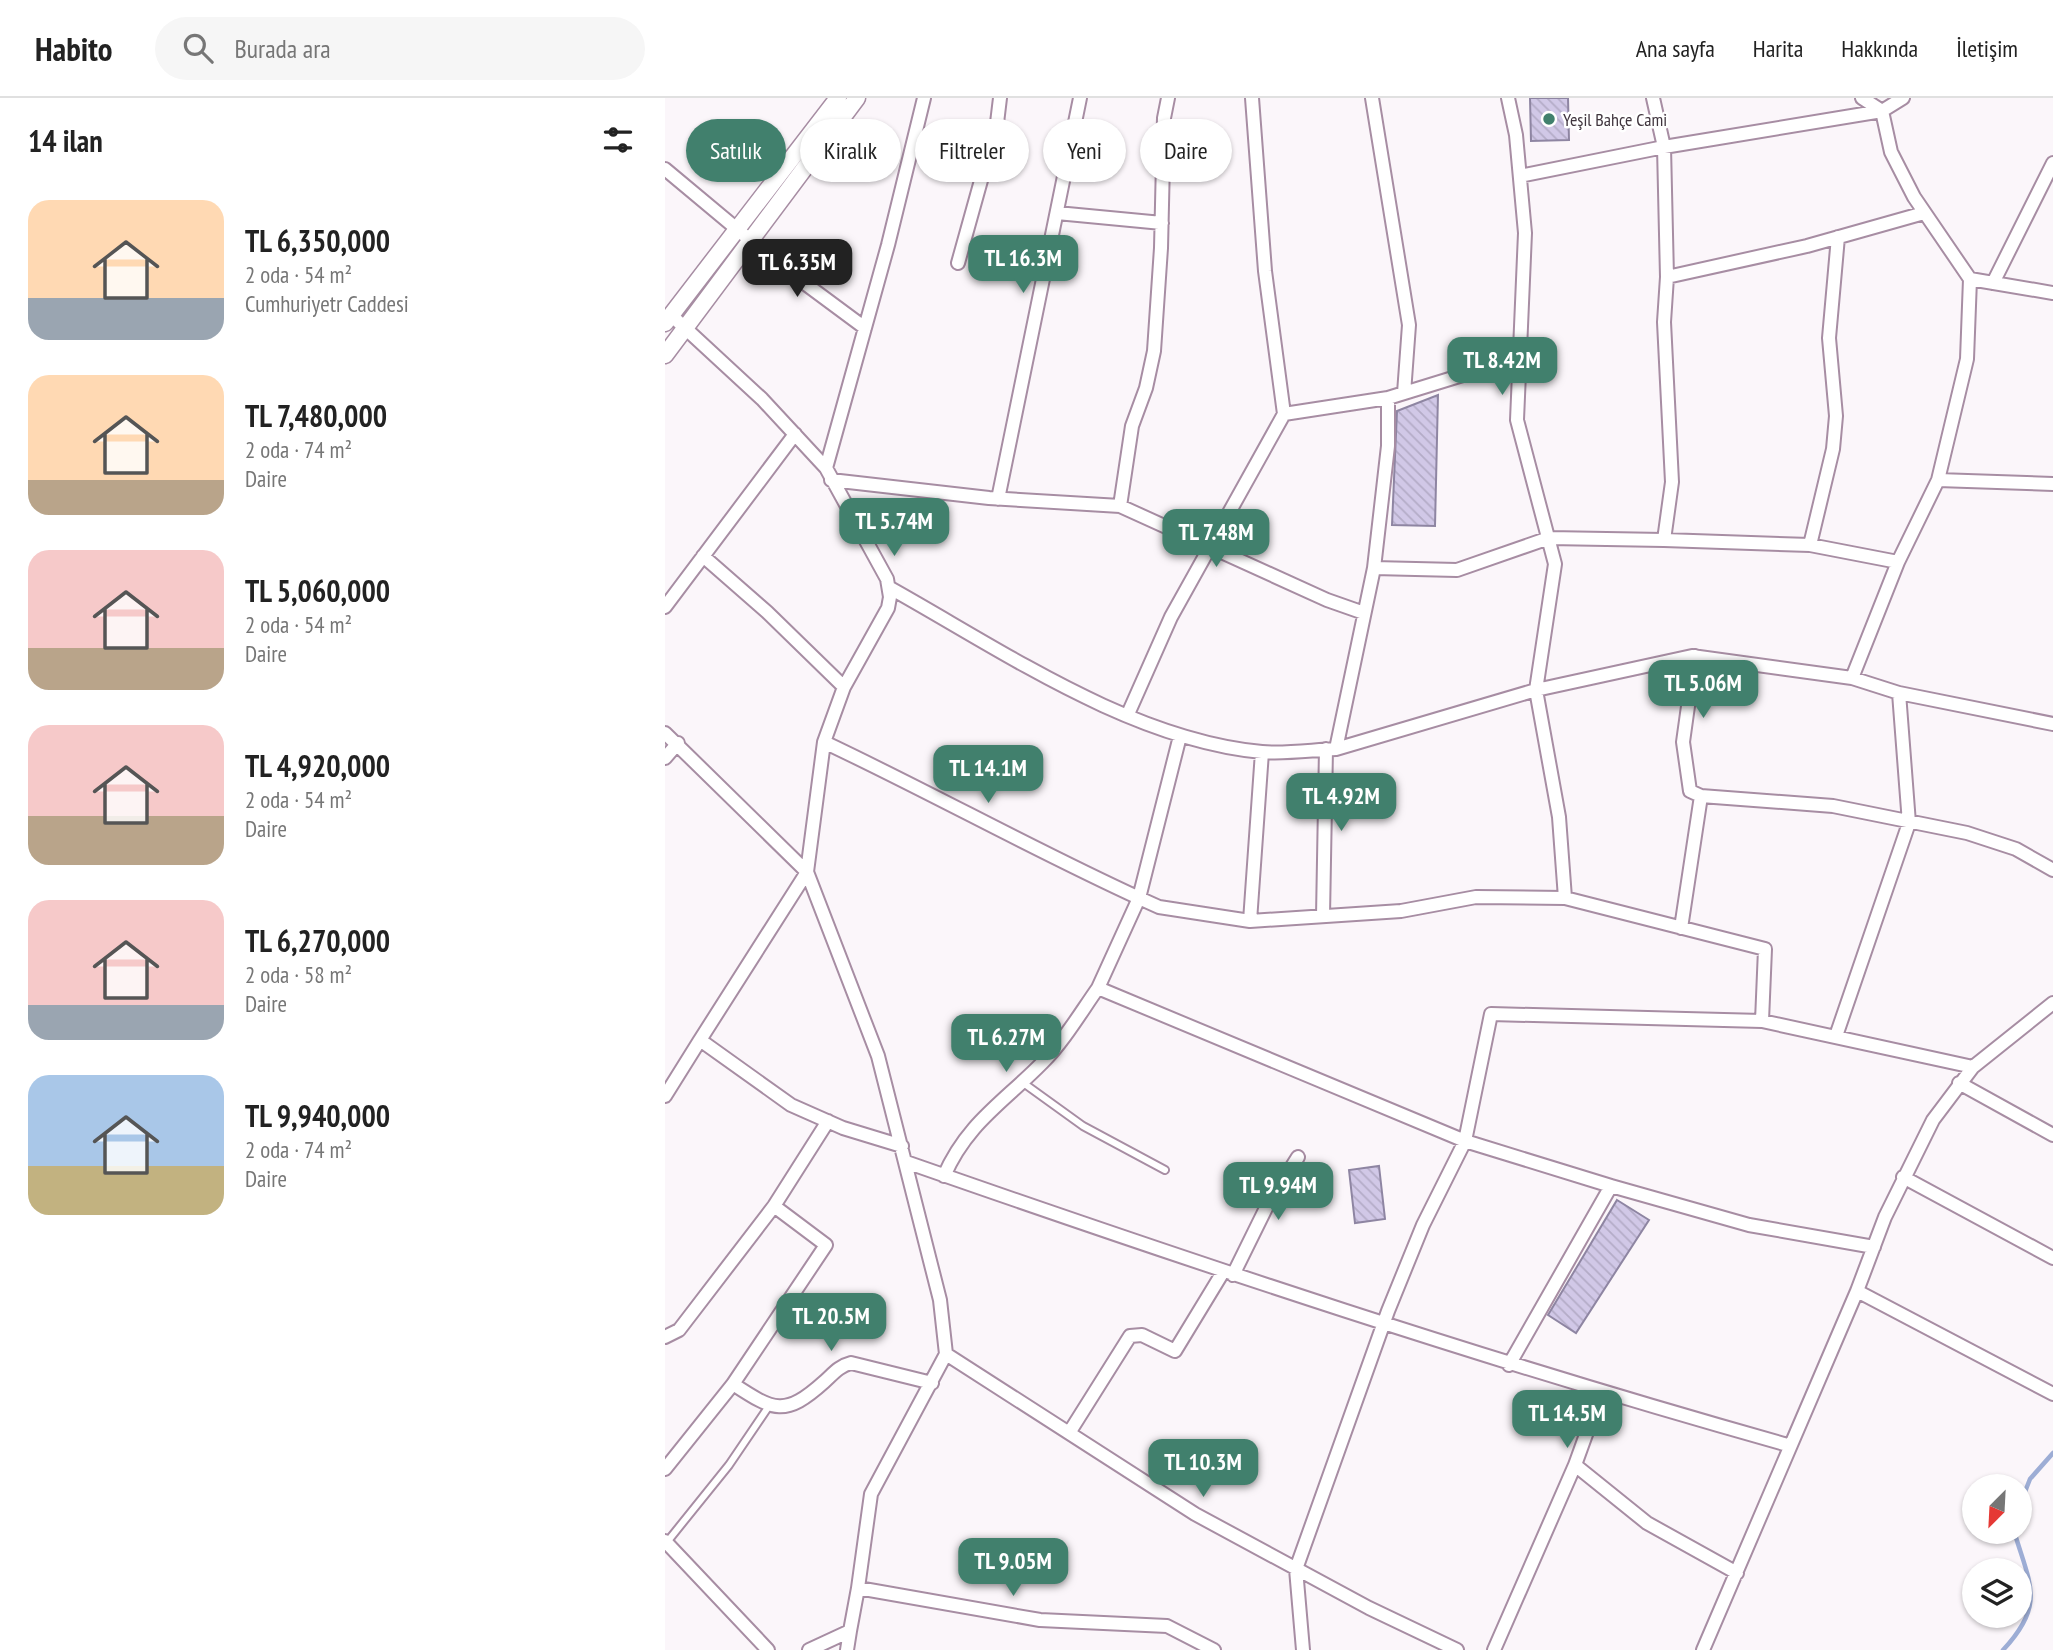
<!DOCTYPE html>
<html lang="tr">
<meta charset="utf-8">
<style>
:root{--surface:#fff;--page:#f6f6f6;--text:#222;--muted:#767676;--line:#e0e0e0;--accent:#41806d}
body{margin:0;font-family:"PT Sans Narrow",sans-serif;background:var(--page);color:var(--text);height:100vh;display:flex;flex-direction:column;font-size:26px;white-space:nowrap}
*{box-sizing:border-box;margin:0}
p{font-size:23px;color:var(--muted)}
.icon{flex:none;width:38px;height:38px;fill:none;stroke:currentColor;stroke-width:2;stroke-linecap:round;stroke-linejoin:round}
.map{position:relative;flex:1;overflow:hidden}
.panel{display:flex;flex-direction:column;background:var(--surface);width:665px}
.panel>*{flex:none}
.top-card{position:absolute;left:21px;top:21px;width:665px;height:63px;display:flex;gap:14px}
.needle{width:46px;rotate:204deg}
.tools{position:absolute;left:1297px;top:1376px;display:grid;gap:14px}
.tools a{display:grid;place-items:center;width:70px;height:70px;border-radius:50%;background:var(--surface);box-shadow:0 2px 5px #0004;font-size:35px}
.price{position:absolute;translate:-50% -60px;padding:0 16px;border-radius:14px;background:var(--accent);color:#fff;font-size:23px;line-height:46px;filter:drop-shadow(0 2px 4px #0008)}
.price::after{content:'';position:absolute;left:50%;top:42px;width:21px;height:16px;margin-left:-10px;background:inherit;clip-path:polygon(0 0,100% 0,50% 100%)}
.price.active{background:#222;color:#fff}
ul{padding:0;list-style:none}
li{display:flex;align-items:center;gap:21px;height:175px;padding:0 28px}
li span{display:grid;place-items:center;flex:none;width:196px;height:140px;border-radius:21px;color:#555}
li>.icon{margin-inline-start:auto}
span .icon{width:84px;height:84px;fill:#fffc;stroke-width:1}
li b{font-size:30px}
h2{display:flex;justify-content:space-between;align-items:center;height:84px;padding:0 28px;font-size:30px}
.pill{padding:0 24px;border-radius:32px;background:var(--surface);box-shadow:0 2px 5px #0004;font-size:24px;line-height:63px}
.pill.active{background:var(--accent);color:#fff}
header{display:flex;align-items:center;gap:42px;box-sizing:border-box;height:98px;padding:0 35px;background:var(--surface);border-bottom:2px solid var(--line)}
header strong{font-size:33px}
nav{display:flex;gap:38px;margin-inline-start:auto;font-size:24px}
.search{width:490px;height:63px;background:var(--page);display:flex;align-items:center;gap:18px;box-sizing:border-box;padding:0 24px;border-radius:38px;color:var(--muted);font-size:26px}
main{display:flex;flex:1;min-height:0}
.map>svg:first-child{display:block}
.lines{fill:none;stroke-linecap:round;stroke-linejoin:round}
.stream{stroke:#9dadd5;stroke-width:4.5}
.building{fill:url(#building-back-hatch);stroke:#8e85a2;stroke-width:2}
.lane-casing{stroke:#a78da3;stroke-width:10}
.street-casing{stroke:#a78da3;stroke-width:16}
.secondary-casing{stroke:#a78da3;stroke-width:19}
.lane{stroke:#fff;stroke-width:6}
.street{stroke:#fff;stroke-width:12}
.secondary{stroke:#fff;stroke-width:16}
.poi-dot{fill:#41806d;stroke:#fff;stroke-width:2.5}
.labels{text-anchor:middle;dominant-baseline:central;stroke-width:5;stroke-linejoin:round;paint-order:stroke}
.poi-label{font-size:18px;fill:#40353e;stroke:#fff;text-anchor:start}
</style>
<header>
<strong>Habito</strong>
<div class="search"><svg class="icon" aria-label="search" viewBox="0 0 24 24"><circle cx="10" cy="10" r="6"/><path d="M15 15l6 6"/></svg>Burada ara</div>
<nav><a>Ana sayfa</a><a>Harita</a><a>Hakkında</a><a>İletişim</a></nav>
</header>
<main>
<section class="panel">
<h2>14 ilan<svg class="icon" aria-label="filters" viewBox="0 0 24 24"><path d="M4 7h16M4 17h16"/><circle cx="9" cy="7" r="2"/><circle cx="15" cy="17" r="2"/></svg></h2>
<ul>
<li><span style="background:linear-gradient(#ffd9b3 70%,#9aa5b1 0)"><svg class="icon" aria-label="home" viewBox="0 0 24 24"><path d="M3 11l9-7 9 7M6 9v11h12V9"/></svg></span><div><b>TL 6,350,000</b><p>2 oda · 54 m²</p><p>Cumhuriyetr Caddesi</p></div></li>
<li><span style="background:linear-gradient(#ffd9b3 75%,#b9a48a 0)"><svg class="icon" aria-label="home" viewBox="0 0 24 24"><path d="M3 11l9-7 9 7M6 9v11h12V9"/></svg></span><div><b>TL 7,480,000</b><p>2 oda · 74 m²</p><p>Daire</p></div></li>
<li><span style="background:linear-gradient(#f6c9c9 70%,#b9a48a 0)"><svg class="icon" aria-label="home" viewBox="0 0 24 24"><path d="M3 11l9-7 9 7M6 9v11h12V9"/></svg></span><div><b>TL 5,060,000</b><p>2 oda · 54 m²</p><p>Daire</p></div></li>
<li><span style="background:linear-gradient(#f6c9c9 65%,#b9a48a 0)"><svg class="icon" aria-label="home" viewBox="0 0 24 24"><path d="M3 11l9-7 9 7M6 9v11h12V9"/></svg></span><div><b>TL 4,920,000</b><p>2 oda · 54 m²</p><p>Daire</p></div></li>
<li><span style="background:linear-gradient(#f6c9c9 75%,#9aa5b1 0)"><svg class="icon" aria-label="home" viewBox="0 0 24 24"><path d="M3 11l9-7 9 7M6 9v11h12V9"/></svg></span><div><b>TL 6,270,000</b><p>2 oda · 58 m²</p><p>Daire</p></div></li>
<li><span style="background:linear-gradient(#a9c7e8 65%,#c2b280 0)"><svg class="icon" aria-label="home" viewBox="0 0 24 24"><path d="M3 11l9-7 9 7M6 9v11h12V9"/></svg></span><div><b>TL 9,940,000</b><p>2 oda · 74 m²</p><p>Daire</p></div></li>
</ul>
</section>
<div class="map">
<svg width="1388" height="1552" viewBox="0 0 1388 1552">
<defs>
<pattern id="building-back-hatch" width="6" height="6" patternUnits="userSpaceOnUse" patternTransform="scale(1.75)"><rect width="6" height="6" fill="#d1c8e7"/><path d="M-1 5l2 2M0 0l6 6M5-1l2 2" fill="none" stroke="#b4acc7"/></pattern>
</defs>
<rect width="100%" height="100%" fill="#fbf6fa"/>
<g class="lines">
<path class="stream" d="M1354 1409 1365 1381 1388 1355
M1338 1552C1381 1506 1365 1487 1349 1433"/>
</g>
<path class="building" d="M865 0H903L904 42 866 43Z
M773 297 770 428 727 427 732 313Z
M714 1068 720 1121 690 1125 684 1072Z
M952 1102 984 1122 911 1235 883 1217Z"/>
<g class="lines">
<g class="lane-casing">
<path id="lane" d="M357 984 418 1028 500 1072
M2 1444 64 1367 104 1308"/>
</g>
<g class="street-casing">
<path id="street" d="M587 0 600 173 619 316 723 300
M707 0 744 227 739 295
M843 0 851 37 860 135 852 322 890 466 871 592 671 651 709 470 792 472 884 440 999 442
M1197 0 1217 13 999 49 1002 179 1142 148 1259 115
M0 71 115 167 200 230
M855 78 999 49 988 0
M392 115 497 125
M293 165 332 25 335 0
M1002 179 999 224 1007 384 999 442 1145 447 1168 351 1171 318 1164 240 1173 139
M1305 181 1388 195
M1328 185 1388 65
M6 217 97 301 161 370 222 481 225 499 223 510 179 589 159 644 142 774 35 942 126 1007 178 1030 237 1048
M161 370 223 147 259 0
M166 382 324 400 455 408 662 502 699 515
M1273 382 1388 386
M333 401 415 0
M455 408 467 328 481 290 489 253 496 150 499 20 503 0
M1145 447 1233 464
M38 458 102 514 179 589
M709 470 723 348V300L856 259
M225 490C338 553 466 642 597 654 621 656 647 652 671 651
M0 509 130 336
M1030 558 1018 644 1025 693 1036 698
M1187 580 1233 464 1273 382 1302 261 1305 181 1249 99 1226 54 1217 13 1238 0
M1234 595 1388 626
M463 616 506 519 619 316
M0 635 142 774 213 958 275 1202 281 1256 206 1396 193 1490 375 1522 502 1528 549 1552
M159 644C265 694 367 751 474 800L515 638
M0 660 13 645
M658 818 661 651
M585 823 597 654
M1016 830 1036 698 1168 708 1302 735 1351 751 1388 772
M1097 923 1100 851 900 800 894 719 871 592 1027 558 1187 580 1234 595 1244 725 1171 938
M1294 985 1388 1037
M0 998 35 942
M241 1064C533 1166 826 1264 1123 1347
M279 1078C302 1025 339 1004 378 964 399 943 416 914 433 890
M1238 1079 1388 1160
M946 1088 800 1043 826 916 1097 923 1308 969
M568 1177 601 1110 633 1059
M1192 1193 1388 1296
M0 1239 14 1232 109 1108 163 1023
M281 1256 530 1416 704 1510 792 1552
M844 1267 946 1088 1084 1127 1209 1149
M68 1286C109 1313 120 1319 159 1284 168 1276 174 1268 186 1265L267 1285
M404 1335 465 1238 477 1237 510 1253 558 1174
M910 1367 936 1295
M0 1371 68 1286 161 1147 109 1108
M0 1443 103 1552
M144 1552 185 1533 193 1490
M182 1552 185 1533
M638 1552 631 1471 723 1213 758 1127 800 1043 433 890 474 800 494 809 585 823 736 813 811 799 900 800
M829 1552 910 1367 982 1425 1072 1475
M1038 1552 1192 1193 1220 1119 1268 1022 1308 969 1388 905"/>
</g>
<g class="secondary-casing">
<path id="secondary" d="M0 225 173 0
M0 257 192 0"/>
</g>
<use href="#lane" class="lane"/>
<use href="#street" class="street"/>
<use href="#secondary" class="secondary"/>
</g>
<circle class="poi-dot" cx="884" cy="21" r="7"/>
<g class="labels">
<g class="poi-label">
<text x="898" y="21">Yeşil Bahçe Cami</text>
</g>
</g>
</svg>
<div class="tools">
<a><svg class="needle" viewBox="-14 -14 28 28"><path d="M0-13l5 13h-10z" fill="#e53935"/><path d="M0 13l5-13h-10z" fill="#767676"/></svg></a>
<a><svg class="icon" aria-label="layers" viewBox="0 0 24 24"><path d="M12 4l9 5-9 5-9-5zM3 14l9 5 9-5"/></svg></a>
</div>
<b class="price" style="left:358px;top:197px">TL 16.3M</b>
<b class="price active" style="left:132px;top:201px">TL 6.35M</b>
<b class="price" style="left:837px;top:299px">TL 8.42M</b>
<b class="price" style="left:229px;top:460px">TL 5.74M</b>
<b class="price" style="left:551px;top:471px">TL 7.48M</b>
<b class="price" style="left:1038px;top:622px">TL 5.06M</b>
<b class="price" style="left:323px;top:707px">TL 14.1M</b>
<b class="price" style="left:676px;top:735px">TL 4.92M</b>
<b class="price" style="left:341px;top:976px">TL 6.27M</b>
<b class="price" style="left:613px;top:1124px">TL 9.94M</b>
<b class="price" style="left:166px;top:1255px">TL 20.5M</b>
<b class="price" style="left:902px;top:1352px">TL 14.5M</b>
<b class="price" style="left:538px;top:1401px">TL 10.3M</b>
<b class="price" style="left:348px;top:1500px">TL 9.05M</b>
<div class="top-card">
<a class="pill active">Satılık</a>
<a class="pill">Kiralık</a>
<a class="pill">Filtreler</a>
<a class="pill">Yeni</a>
<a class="pill">Daire</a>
</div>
</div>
</main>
